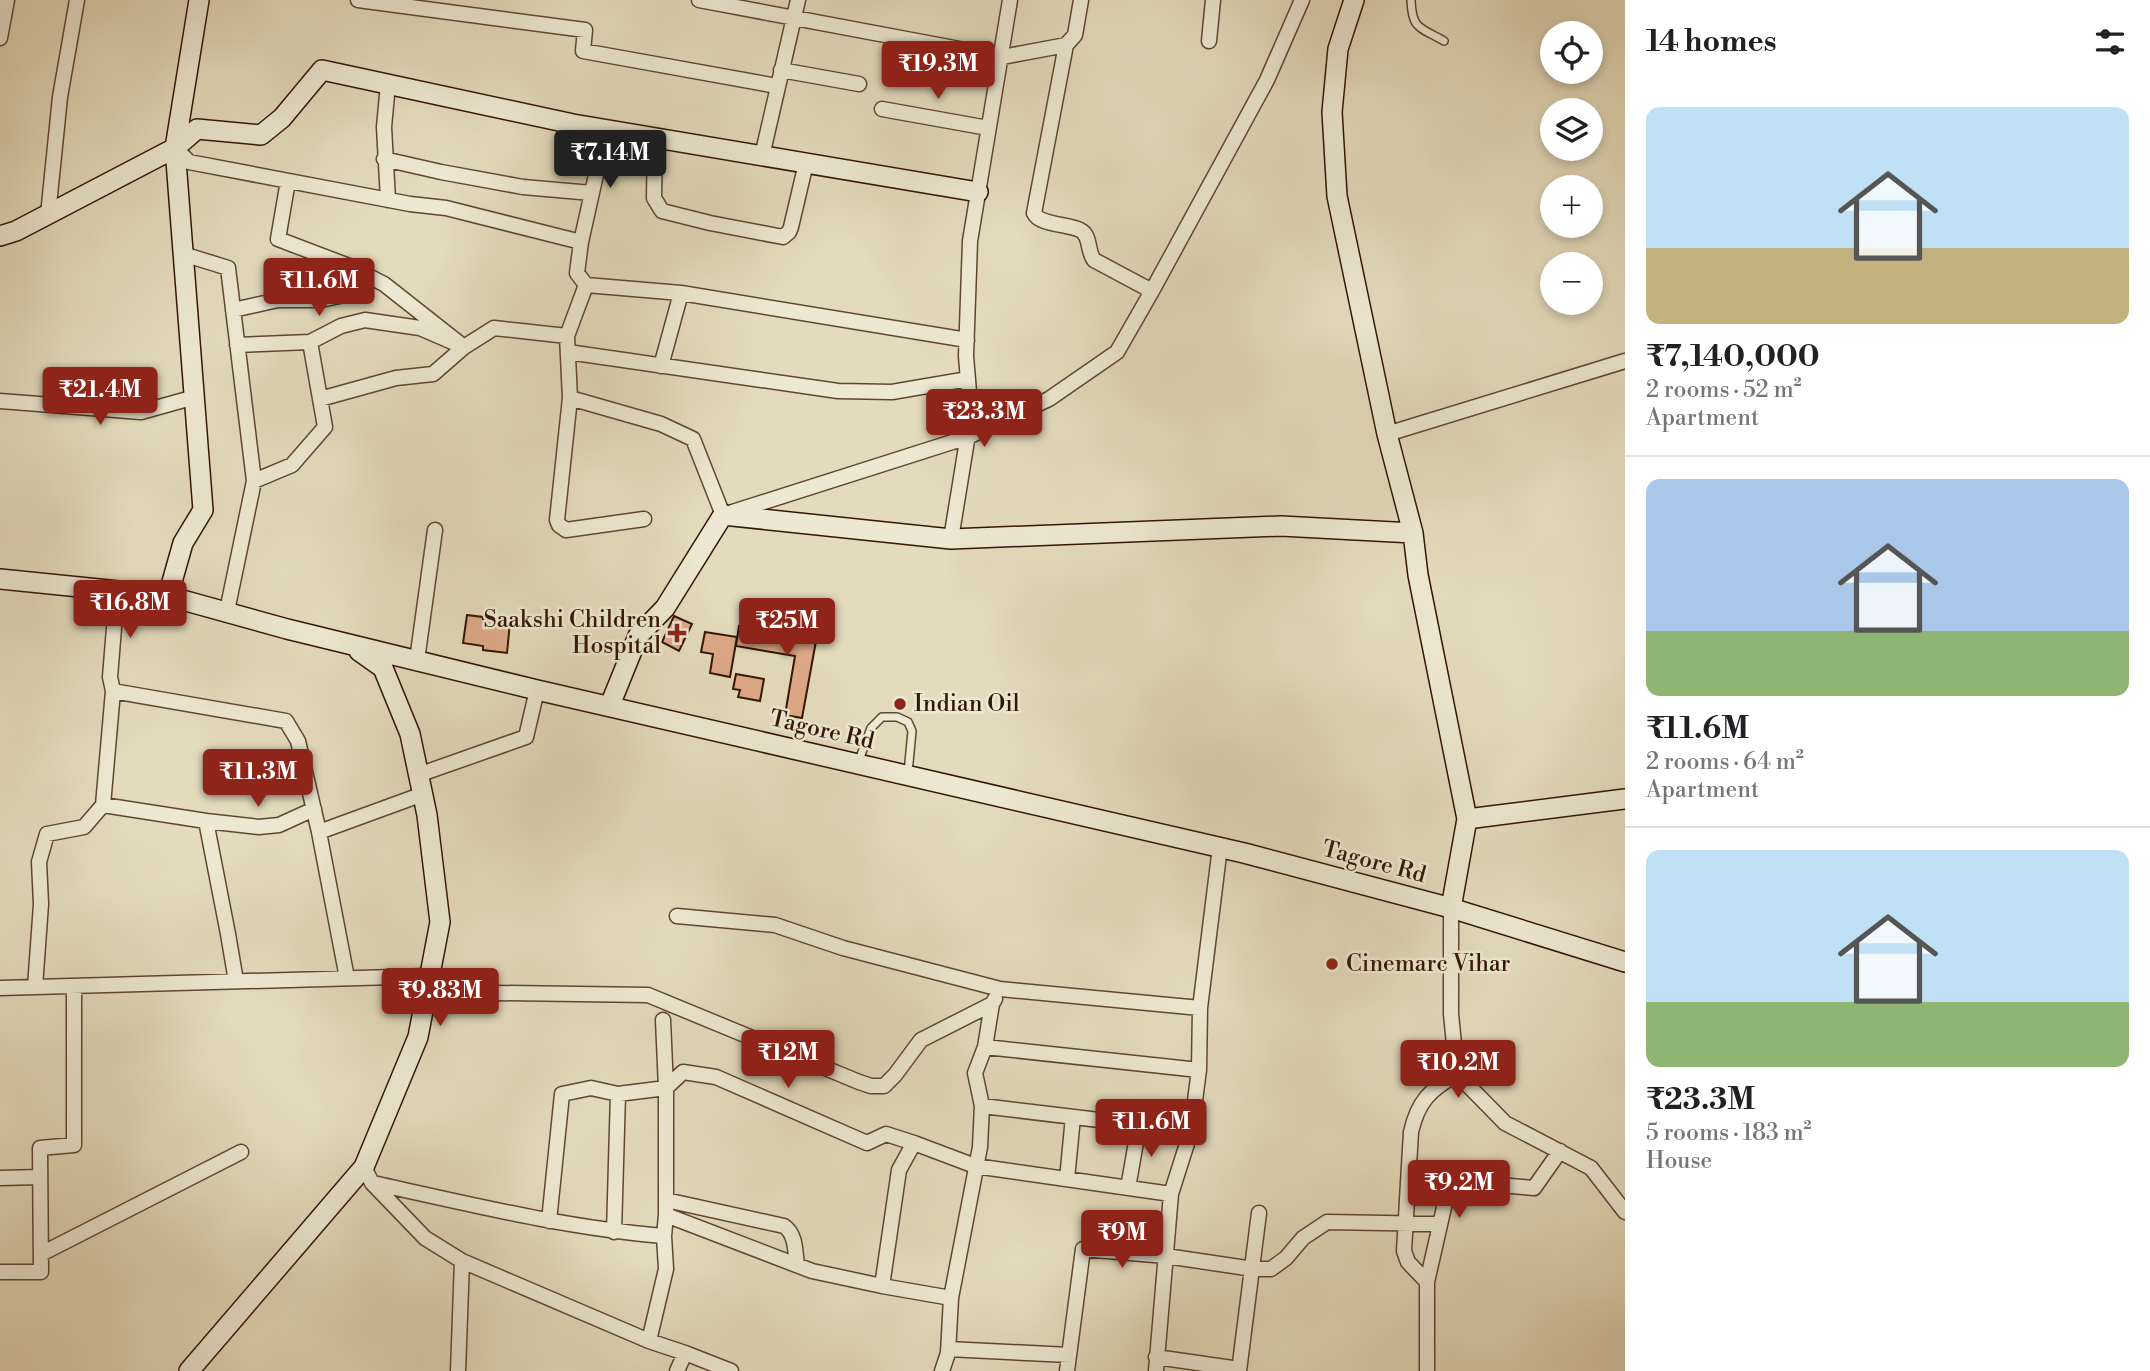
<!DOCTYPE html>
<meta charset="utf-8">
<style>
:root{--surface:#fff;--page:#f6f6f6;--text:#202124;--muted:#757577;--line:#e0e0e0;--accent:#8f2418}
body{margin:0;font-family:"Libre Bodoni",serif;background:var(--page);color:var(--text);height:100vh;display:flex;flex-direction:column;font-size:26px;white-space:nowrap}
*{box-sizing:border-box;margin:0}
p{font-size:23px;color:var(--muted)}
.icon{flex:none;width:38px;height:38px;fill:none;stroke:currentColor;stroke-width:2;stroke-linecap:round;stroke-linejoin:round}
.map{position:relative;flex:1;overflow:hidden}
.panel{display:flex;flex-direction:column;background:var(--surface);width:525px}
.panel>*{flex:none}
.fabs{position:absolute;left:1540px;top:21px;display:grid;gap:14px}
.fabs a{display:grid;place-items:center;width:63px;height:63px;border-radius:50%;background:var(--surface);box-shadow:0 4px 10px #0003;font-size:35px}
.price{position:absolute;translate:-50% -60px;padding:0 16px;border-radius:7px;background:var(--accent);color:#fff;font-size:23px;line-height:46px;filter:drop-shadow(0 2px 4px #0008)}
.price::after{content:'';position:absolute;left:50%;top:42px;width:21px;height:16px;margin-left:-10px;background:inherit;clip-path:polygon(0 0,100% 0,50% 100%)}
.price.selected{background:#222;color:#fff}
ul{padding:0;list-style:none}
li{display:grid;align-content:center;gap:14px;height:371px;padding:0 21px}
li+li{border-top:2px solid var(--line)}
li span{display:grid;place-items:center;height:217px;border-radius:14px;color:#555}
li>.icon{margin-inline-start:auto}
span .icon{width:126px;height:126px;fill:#fffc;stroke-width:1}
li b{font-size:30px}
h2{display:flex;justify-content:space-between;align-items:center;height:84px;padding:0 21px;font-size:30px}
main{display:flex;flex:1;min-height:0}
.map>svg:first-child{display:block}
.building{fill:#dea987;stroke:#341503;stroke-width:2}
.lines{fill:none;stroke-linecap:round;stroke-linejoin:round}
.lane-casing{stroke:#604631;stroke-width:10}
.street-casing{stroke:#604631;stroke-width:17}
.secondary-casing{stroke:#341503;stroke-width:22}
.lane{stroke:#ede8d3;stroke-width:7}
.street{stroke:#ede8d3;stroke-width:14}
.secondary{stroke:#ede8d3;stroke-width:19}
.poi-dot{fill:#8f2418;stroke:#ede8d3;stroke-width:2.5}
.labels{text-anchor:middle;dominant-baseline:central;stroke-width:5;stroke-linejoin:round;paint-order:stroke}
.poi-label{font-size:23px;fill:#341503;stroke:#ede8d3;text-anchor:start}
.street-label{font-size:23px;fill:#341503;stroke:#ede8d3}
</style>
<main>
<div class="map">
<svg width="1625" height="1371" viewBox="0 0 1625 1371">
<rect width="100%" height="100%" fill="#e4dbbc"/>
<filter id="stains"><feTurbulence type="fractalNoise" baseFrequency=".00286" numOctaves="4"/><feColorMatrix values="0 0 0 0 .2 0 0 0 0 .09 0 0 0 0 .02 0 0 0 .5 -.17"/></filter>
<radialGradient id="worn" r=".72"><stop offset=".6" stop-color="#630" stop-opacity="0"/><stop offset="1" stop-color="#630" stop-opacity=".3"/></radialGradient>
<path class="building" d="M467 615 483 617V619L510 622 507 653 483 650V646L463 643Z
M674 616 692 624 679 651 662 642Z
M792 625 818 630 802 718 785 715 795 656 736 646 739 626 790 635Z
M705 632 737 637 730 677 710 673 713 654 701 652Z
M736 674 764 679 760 701 738 697 740 690 733 689Z"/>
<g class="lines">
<g class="lane-casing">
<path id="lane" d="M1411 0C1412 30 1420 27 1444 41
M858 763 871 728 882 717H897L908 722 912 731 908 773"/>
</g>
<g class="street-casing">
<path id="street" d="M358 0 585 30 583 51 777 86
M699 0 1002 57 1066 45 1075 35 1081 0
M0 38 7 0
M1209 41 1213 0
M1066 45 1034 213C1039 225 1068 224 1080 230 1091 235 1087 251 1094 260L1152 291
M781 70 859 84
M882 109 988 128
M655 138 654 198 662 211 710 223 783 237 789 232 791 227 806 163
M175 148 189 162 410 204 446 208 581 242 577 273 586 285 681 293 967 340
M762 156 798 0
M384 159 441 172 523 187 592 193
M288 181 278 239 349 266 384 284 464 347 433 374 396 378 320 399
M388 200 384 127 388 84
M48 215 60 97 77 0
M581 242 606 130
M183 254 228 268 254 481 227 611
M233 310 278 300H321L358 292 364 273
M567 336 570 398 661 424 693 439 723 515 968 437 1049 399 1117 352 1152 291 1267 80 1302 0
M310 342 341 326 365 320 420 328 464 347 494 328 567 336 586 285
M237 345 310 342 325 427 292 465 254 481
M568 352 838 391 892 392 968 379
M661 366 681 293
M570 398 557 520 559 525 566 530 644 519
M0 401 141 412 195 397
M1387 434 1625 361
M951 539 971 416 966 356 970 241 1010 0
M417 660 435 530
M113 691 110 677 117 591
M418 775 526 737 537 690
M103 805 113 691 286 721 298 741 319 832 347 978
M206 821 259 827 279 825 314 809
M319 832 423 794
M1451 908V1014L1457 1074 1505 1123 1591 1168 1625 1212
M677 916 775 925 843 948 1000 989 1200 1008
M35 987 41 904 39 862 47 834 84 827 103 805 206 821 228 934 236 981
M0 988 429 976
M426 992 648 995 859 1082 871 1086H884L895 1075 921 1040 992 1004
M985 1047 1199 1070
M982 1106 1191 1131
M914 1143 975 1166 1171 1194
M364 1167 372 1183 425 1238 462 1261 649 1341 685 1353 731 1371
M0 1178 40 1177
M1067 1179 1073 1117
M373 1183C469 1204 565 1228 664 1236
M1128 1188 1139 1125
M666 1200 784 1226C796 1234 795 1251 797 1265
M549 1221 562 1094 591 1088 618 1094 666 1088 663 1020
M614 1232 618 1094
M41 1254 241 1152
M0 1272H41L40 1148 74 1145V986
M1427 1282 1408 1262 1404 1251 1411 1132C1418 1101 1430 1090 1457 1074
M882 1286 951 1298
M649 1341 666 1269 664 1236 666 1215V1088L683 1072 716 1077 867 1143 886 1134 914 1143 899 1170 882 1286 812 1271 666 1215
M948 1349 1069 1355
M1156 1357 1239 1369
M458 1371 462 1261
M677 1371 685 1353
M942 1371 948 1353 951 1298 980 1147 982 1106 975 1073 985 1047 992 1004 995 999
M1067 1371 1083 1249 1166 1256 1253 1269H1271L1286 1258 1303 1238 1327 1222 1440 1224
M1156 1371 1171 1194 1191 1131 1199 1070 1200 1008 1220 847
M1239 1371 1259 1213
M1427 1371V1282L1450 1181 1534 1188 1560 1151"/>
</g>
<g class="secondary-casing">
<path id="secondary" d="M1354 0 1338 49 1332 112 1337 196 1387 434 1413 533 1418 575 1467 819 1451 908
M0 236 16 231 175 148 197 129 261 135 282 118 322 70 573 124 978 192
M0 579 168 596 287 629 537 690 1244 853 1451 908 1625 962
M168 596 183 543 203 510 175 148 199 0
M610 705 638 636 665 608 723 515 951 539 1281 526 1413 533
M1467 819 1625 799
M189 1371 364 1167 418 1037 440 922 427 815 410 734 383 668 359 651"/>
</g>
<use href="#lane" class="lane"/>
<use href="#street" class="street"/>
<use href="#secondary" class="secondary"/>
</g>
<g class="poi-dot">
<path d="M673.5 622.5h7v7h7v7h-7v7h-7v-7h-7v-7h7z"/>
<circle cx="900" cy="704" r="7"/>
<circle cx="1332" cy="964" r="7"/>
</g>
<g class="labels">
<g class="poi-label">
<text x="661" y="620" text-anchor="end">Saakshi Children<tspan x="661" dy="26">Hospital</tspan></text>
<text x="914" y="704">Indian Oil</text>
<text x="1346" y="964">Cinemarc Vihar</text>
</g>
<g class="street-label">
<text transform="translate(822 730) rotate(13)">Tagore Rd</text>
<text transform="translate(1374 862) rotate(15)">Tagore Rd</text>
</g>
</g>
<rect width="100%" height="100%" filter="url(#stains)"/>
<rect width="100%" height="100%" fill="url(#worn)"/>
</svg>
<div class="fabs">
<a><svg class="icon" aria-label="locate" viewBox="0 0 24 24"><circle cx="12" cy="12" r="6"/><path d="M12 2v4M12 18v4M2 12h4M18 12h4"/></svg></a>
<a><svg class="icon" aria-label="layers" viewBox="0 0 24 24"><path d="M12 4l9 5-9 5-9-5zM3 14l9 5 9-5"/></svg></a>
<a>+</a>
<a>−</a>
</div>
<b class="price" style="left:938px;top:101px">₹19.3M</b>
<b class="price selected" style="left:610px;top:190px">₹7.14M</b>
<b class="price" style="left:319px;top:318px">₹11.6M</b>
<b class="price" style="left:100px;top:427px">₹21.4M</b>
<b class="price" style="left:984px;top:449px">₹23.3M</b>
<b class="price" style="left:130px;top:640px">₹16.8M</b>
<b class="price" style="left:787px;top:658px">₹25M</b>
<b class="price" style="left:258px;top:809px">₹11.3M</b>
<b class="price" style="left:440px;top:1028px">₹9.83M</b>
<b class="price" style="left:788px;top:1090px">₹12M</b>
<b class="price" style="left:1458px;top:1100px">₹10.2M</b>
<b class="price" style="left:1151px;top:1159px">₹11.6M</b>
<b class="price" style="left:1459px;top:1220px">₹9.2M</b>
<b class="price" style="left:1122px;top:1270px">₹9M</b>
</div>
<section class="panel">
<h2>14 homes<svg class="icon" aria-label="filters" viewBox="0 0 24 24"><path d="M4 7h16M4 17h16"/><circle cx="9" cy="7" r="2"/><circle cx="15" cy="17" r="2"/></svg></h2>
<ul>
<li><span style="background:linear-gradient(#bfe0f5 65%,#c2b280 0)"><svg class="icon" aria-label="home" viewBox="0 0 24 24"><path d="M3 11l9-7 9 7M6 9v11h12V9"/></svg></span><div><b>₹7,140,000</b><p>2 rooms · 52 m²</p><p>Apartment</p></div></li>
<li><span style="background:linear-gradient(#a9c7e8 70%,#8fb573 0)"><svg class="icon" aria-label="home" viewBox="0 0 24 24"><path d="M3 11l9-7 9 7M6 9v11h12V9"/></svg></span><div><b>₹11.6M</b><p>2 rooms · 64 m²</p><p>Apartment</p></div></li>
<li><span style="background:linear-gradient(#bfe0f5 70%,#8fb573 0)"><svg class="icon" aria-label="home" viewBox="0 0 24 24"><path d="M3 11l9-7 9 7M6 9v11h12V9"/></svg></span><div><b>₹23.3M</b><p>5 rooms · 183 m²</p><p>House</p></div></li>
</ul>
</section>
</main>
